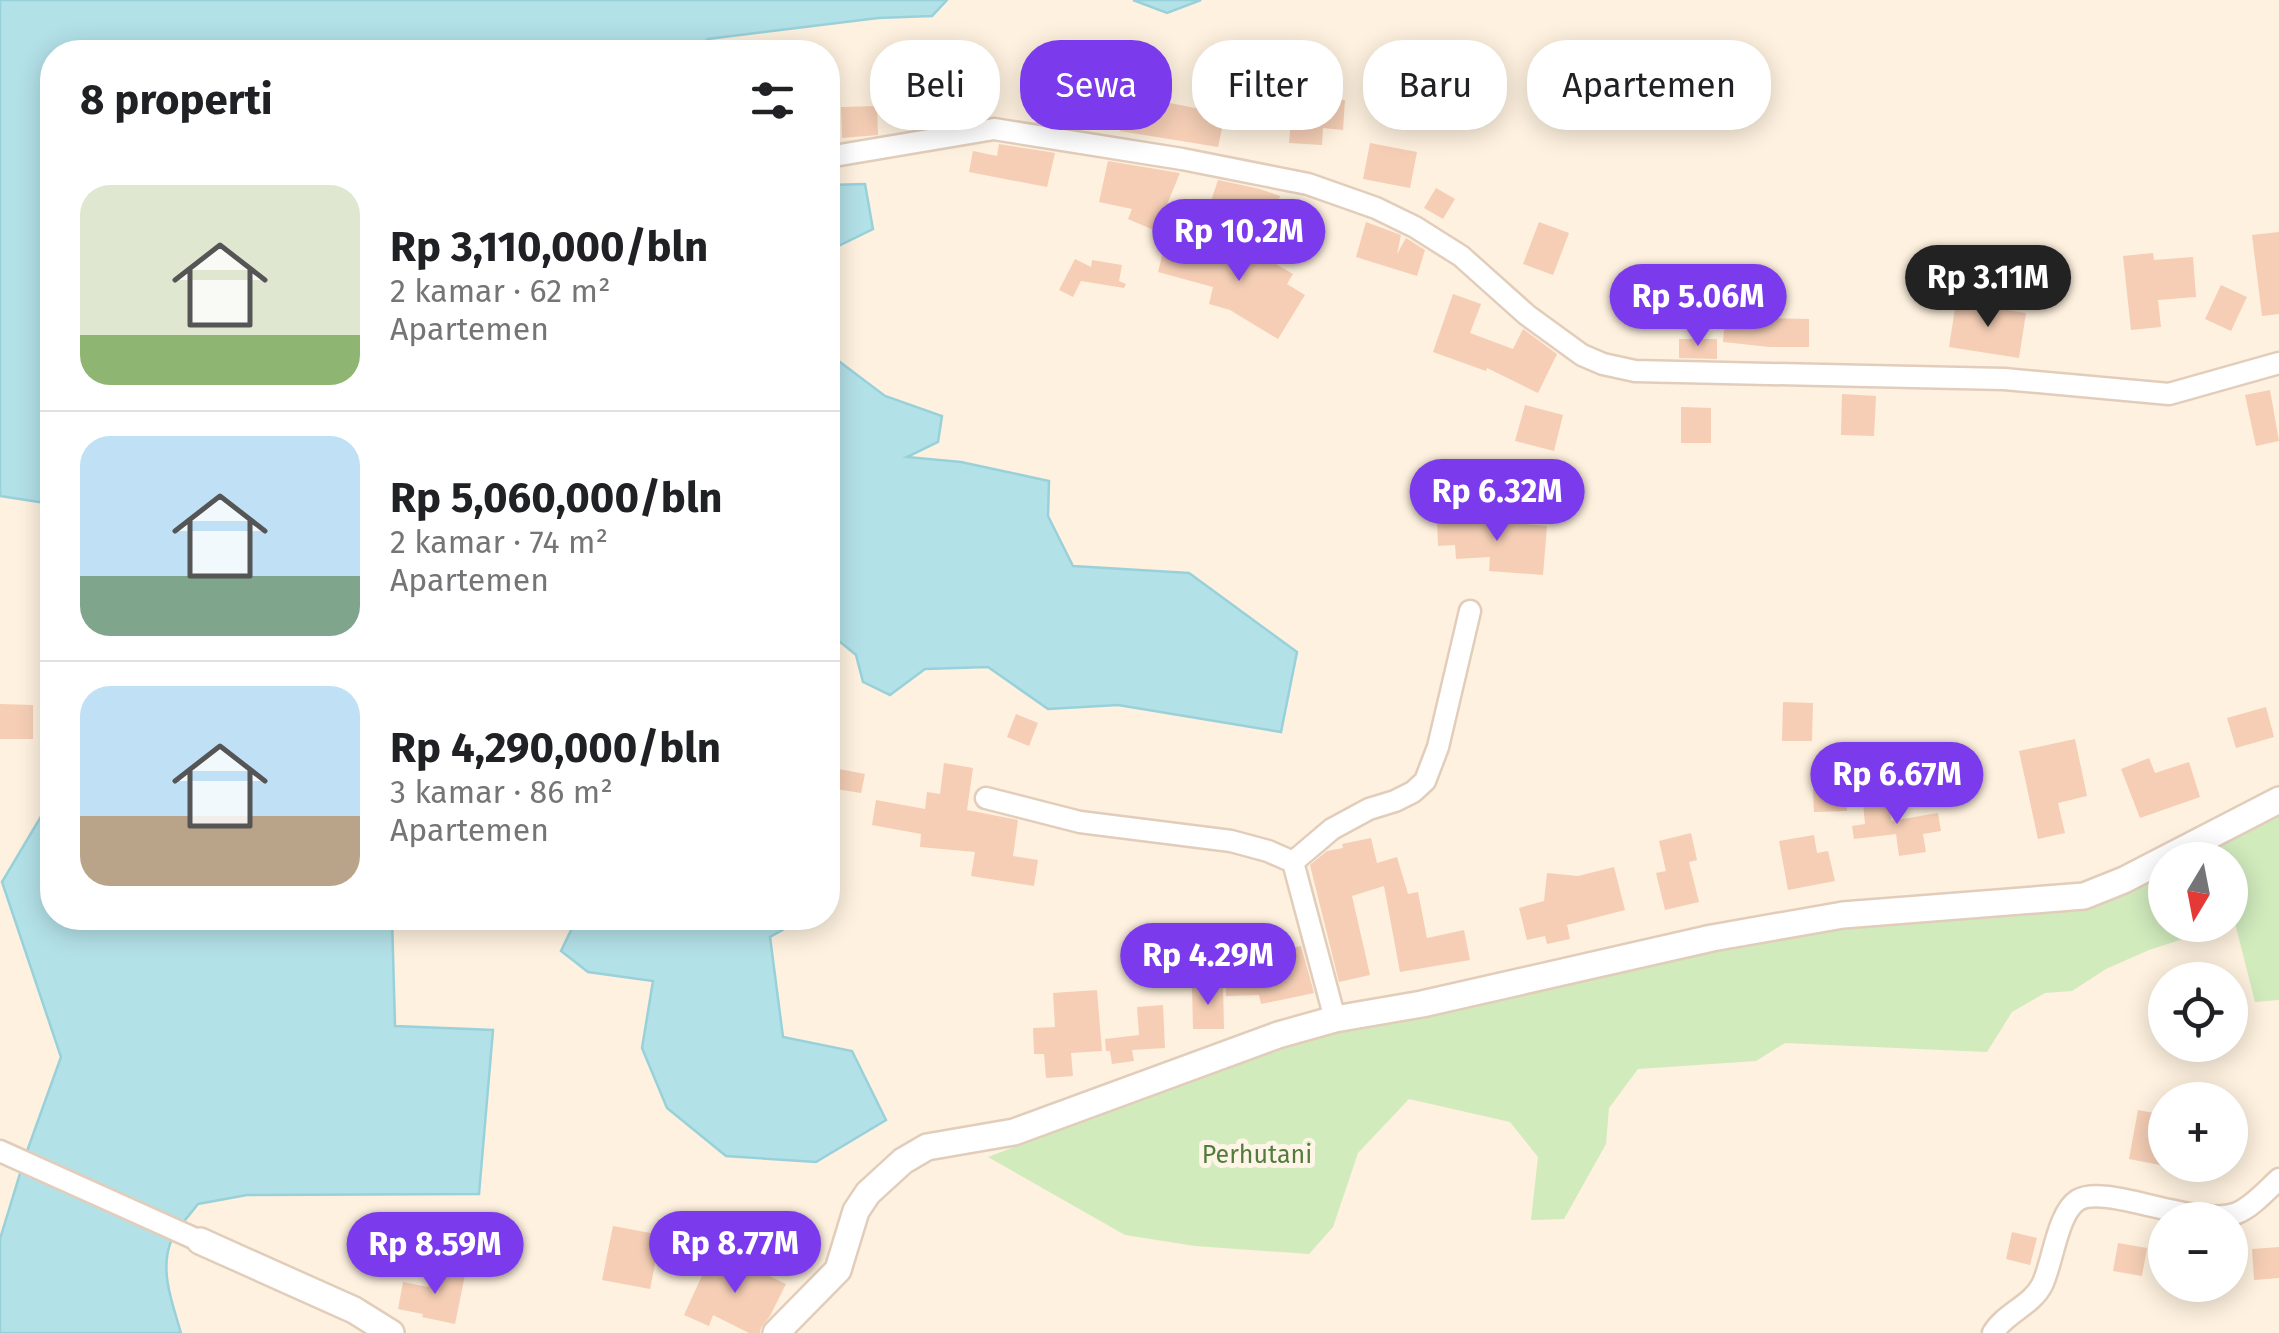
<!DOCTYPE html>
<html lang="id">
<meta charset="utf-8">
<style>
:root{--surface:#fff;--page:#f2f2f2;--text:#202124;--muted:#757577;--line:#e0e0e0;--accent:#7c3aed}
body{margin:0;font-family:"Fira Sans",sans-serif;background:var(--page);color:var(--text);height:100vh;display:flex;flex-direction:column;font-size:38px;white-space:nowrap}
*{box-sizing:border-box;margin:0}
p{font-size:32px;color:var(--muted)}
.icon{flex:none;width:55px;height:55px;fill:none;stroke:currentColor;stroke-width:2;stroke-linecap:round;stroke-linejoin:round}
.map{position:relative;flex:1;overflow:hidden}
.details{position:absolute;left:40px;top:40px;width:800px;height:890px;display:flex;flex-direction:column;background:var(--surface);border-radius:40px;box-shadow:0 5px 25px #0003}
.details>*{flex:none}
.top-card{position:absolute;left:870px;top:40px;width:950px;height:90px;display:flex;gap:20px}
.needle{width:65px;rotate:190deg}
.fabs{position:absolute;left:2148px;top:842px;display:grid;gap:20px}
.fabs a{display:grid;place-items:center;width:100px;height:100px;border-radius:50%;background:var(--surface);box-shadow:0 5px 25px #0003;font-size:50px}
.price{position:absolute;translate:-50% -85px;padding:0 22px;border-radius:35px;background:var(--accent);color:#fff;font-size:32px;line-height:65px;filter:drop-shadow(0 2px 5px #0008)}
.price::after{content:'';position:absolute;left:50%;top:60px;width:30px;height:22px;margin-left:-15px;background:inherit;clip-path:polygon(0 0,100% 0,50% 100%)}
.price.active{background:#222;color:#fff}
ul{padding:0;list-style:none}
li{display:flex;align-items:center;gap:30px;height:250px;padding:0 40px}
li+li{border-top:2px solid var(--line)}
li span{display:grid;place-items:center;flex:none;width:280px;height:200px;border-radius:30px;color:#555}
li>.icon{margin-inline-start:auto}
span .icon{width:120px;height:120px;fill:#fffc;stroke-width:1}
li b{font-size:42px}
h2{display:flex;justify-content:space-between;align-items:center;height:120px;padding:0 40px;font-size:42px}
.tag{padding:0 35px;border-radius:40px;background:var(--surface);box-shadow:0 5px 25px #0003;font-size:35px;line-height:90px}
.tag.active{background:var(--accent);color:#fff}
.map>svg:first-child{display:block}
.green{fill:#d1ebbd}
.water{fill:#b3e1e8;stroke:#99d1da;stroke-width:2.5}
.building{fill:#f5ceb5}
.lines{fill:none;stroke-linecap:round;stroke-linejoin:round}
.minor-casing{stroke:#e2cdbb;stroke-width:25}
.tertiary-casing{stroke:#e2cdbb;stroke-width:30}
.minor{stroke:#fff;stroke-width:20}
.tertiary{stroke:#fff;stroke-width:25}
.labels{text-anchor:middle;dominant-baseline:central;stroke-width:10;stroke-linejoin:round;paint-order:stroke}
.park-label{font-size:25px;fill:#517c3d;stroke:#fff5e7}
</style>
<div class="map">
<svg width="2279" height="1333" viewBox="0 0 2279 1333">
<rect width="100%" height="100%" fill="#fef1df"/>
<path class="green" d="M2279 811V1000L2255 1002 2235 923 2230 924V860H2175Z
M2165 865V925H2226L2149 950 2106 969 2072 991 2045 993 2012 1012 1987 1052 1785 1043 1756 1061 1638 1069 1609 1108 1606 1144 1564 1219 1531 1220 1538 1157 1510 1122 1409 1099 1358 1153 1333 1227 1309 1254 1195 1246 1125 1235 988 1157 1151 1094 1324 1033 1844 924 2083 904Z"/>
<path class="water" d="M0 0H947L932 16 878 18 708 39 691 52H52V504L0 496Z
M1133 0H1201L1167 13Z
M865 184 873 229 828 251V185Z
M832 356 885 396 942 416 938 442 907 457 961 462 1049 481 1048 516 1073 566 1189 573 1297 652 1281 732 1118 705 1048 709 988 667 925 669 890 695 863 682 856 655 828 632V362Z
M52 798V918H392L395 1026 493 1030 479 1194 247 1195 198 1204C189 1216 175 1230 170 1244 160 1273 173 1305 181 1333H0V1239L26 1154 61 1057 2 882Z
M577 918H804L770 937 783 1037 852 1051 886 1120 816 1162 726 1156 667 1108 642 1048 653 981 588 972 561 951Z"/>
<path class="building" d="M1070 54 1132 70 1125 96 1165 102 1225 114 1218 147 1120 131 1121 126 1084 118 1086 107 1057 101 1061 80H1063Z
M1293 96 1345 100 1343 130 1323 128 1322 145 1289 143Z
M877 106 878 135 842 138 841 107Z
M1370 143 1417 152 1410 188 1363 179Z
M999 144 1055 153 1047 187 969 172 973 151 997 156Z
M1108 161 1180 173 1156 231 1128 219 1132 209 1099 202Z
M1218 180 1260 189 1280 196 1271 221 1242 210 1236 227 1206 216Z
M1436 188 1455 199 1443 219 1424 208Z
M1283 214 1309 220 1303 246 1277 240Z
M1366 222 1401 235 1397 254 1406 238 1425 250 1417 276 1356 257Z
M1539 222 1569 233 1553 275 1523 264Z
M2279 232V314L2262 316 2252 235Z
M1165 244 1221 258 1225 245 1259 254 1293 274 1287 284 1305 295 1278 339 1230 310 1209 304 1213 287 1158 272Z
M2153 253 2154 260 2193 257 2196 297 2158 300 2161 327 2131 330 2123 256Z
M1075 259 1091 267 1092 260 1122 265 1119 281 1126 284 1124 288 1081 281 1073 297 1059 290Z
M2221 285 2247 297 2231 331 2205 319Z
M1453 294 1481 304 1470 333 1513 349 1523 329 1557 354 1538 393 1487 368 1486 371 1433 352Z
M1727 294 1773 298 1771 318 1809 319V347H1770L1723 342Z
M1956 302 2026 313 2019 358 1949 347Z
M1679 339H1717V359L1679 358Z
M2270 390 2279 441 2256 446 2245 395Z
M1842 394 1876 396 1874 436 1841 435Z
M1525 405 1563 415 1554 451 1515 441Z
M1681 407 1711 408V443H1681Z
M1478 518V520L1547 526 1543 575 1489 571 1490 557 1456 559 1455 545 1438 546 1437 520Z
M1783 702 1813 703 1812 741H1782Z
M0 704 33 705V739H0Z
M2266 707 2274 737 2236 748 2227 718Z
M1016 714 1038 723 1029 746 1007 737Z
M2075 739 2087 796 2058 803 2065 833 2038 839 2019 751Z
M2149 758 2155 773 2189 762 2200 797 2140 818 2121 769Z
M944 763 973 768 967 810 1018 820 1013 856 1038 860 1034 886 971 876 975 852 920 847 921 834 872 825 876 800 925 809 927 792 940 794Z
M839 769 865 774 861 793 836 789Z
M1846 788 1847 811 1814 812 1813 789Z
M1889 800 1891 821 1938 813 1941 831 1923 834 1926 852 1899 856 1896 834 1854 839 1852 826 1865 824 1863 803Z
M1691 833 1697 860 1689 862 1699 902 1665 910 1656 873 1666 871 1659 841Z
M1814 835 1817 853 1828 851 1835 881 1788 890 1779 841Z
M1371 838 1377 863 1397 857 1408 894 1418 892 1427 938 1464 930 1470 960 1400 972 1384 886 1352 896 1370 975 1339 982 1310 865 1327 851 1343 848 1342 844Z
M1614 867 1625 910 1567 925 1570 939 1547 944 1545 936 1527 940 1519 908 1544 901 1547 873 1578 876Z
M1301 946 1314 993 1261 1004 1259 995 1226 996 1225 968 1254 967 1251 956Z
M1223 986 1224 1029H1193L1192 987Z
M1097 990 1102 1051 1071 1053 1073 1076 1046 1078 1044 1054H1034L1033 1028 1055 1027 1053 993Z
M1163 1005 1165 1048 1132 1050 1134 1061 1112 1064 1110 1051H1106L1105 1039 1139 1035 1137 1007Z
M2138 1110 2165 1115V1166L2129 1159Z
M613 1226 661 1235 650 1289 602 1280Z
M2012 1232 2037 1238 2030 1265 2006 1259Z
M2118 1243 2147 1248 2142 1276 2113 1271Z
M2279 1247V1278L2254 1280 2252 1249Z
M711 1256 740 1269 743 1263 786 1284 770 1316 761 1328 760 1333H749L713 1315 709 1326 684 1315Z
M432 1268 465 1275 455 1324 422 1317 423 1314 398 1309 403 1282 428 1287Z"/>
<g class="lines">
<g class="minor-casing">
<path id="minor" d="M828 157 994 129 1182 159 1308 184 1376 208 1415 227 1461 256 1527 315 1582 355 1603 364 1635 371 2004 379 2169 394 2279 363
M986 798 1080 822 1231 841 1268 851 1293 862 1335 1019
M1293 862 1332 829 1369 809 1395 801 1413 792 1425 781 1438 747 1470 611
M0 1151 200 1241
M1993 1333C2005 1313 2031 1306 2042 1285 2053 1263 2057 1213 2078 1200 2106 1183 2196 1229 2237 1213 2252 1207 2267 1190 2279 1179"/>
</g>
<g class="tertiary-casing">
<path id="tertiary" d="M200 1241 354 1310 391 1333
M776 1333 838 1270 856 1211 868 1193 903 1161 927 1147 1014 1132 1278 1035 1335 1019 1422 1004 1712 938 1843 915 2084 896 2124 880 2279 800"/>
</g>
<use href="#minor" class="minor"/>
<use href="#tertiary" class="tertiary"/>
</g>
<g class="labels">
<g class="park-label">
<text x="1257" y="1155">Perhutani</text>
</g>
</g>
</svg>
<div class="fabs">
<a><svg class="needle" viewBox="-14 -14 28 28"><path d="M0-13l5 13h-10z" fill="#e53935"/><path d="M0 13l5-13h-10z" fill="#757577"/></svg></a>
<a><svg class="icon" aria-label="locate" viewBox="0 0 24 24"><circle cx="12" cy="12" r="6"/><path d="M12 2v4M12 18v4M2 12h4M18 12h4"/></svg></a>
<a>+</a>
<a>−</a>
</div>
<b class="price" style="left:1239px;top:284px">Rp 10.2M</b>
<b class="price active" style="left:1988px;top:330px">Rp 3.11M</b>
<b class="price" style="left:1698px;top:349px">Rp 5.06M</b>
<b class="price" style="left:1497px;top:544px">Rp 6.32M</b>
<b class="price" style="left:1897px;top:827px">Rp 6.67M</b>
<b class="price" style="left:1208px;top:1008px">Rp 4.29M</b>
<b class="price" style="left:735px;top:1296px">Rp 8.77M</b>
<b class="price" style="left:435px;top:1297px">Rp 8.59M</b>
<div class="top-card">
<a class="tag">Beli</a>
<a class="tag active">Sewa</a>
<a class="tag">Filter</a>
<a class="tag">Baru</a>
<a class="tag">Apartemen</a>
</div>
<section class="details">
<h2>8 properti<svg class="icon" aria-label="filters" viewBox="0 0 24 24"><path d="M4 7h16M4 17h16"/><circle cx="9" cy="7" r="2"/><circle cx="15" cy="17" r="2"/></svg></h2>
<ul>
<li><span style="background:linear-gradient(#dfe7d0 75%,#8fb573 0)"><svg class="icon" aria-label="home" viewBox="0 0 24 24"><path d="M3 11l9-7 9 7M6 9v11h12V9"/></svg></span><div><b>Rp 3,110,000/bln</b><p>2 kamar · 62 m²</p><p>Apartemen</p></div></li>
<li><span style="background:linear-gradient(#bfe0f5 70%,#7fa58c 0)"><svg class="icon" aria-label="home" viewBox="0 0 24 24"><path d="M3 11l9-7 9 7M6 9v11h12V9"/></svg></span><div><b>Rp 5,060,000/bln</b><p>2 kamar · 74 m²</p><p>Apartemen</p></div></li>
<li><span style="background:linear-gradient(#bfe0f5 65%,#b9a48a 0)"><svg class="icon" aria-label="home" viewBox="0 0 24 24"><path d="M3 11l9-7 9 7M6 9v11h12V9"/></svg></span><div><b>Rp 4,290,000/bln</b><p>3 kamar · 86 m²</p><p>Apartemen</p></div></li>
</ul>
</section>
</div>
